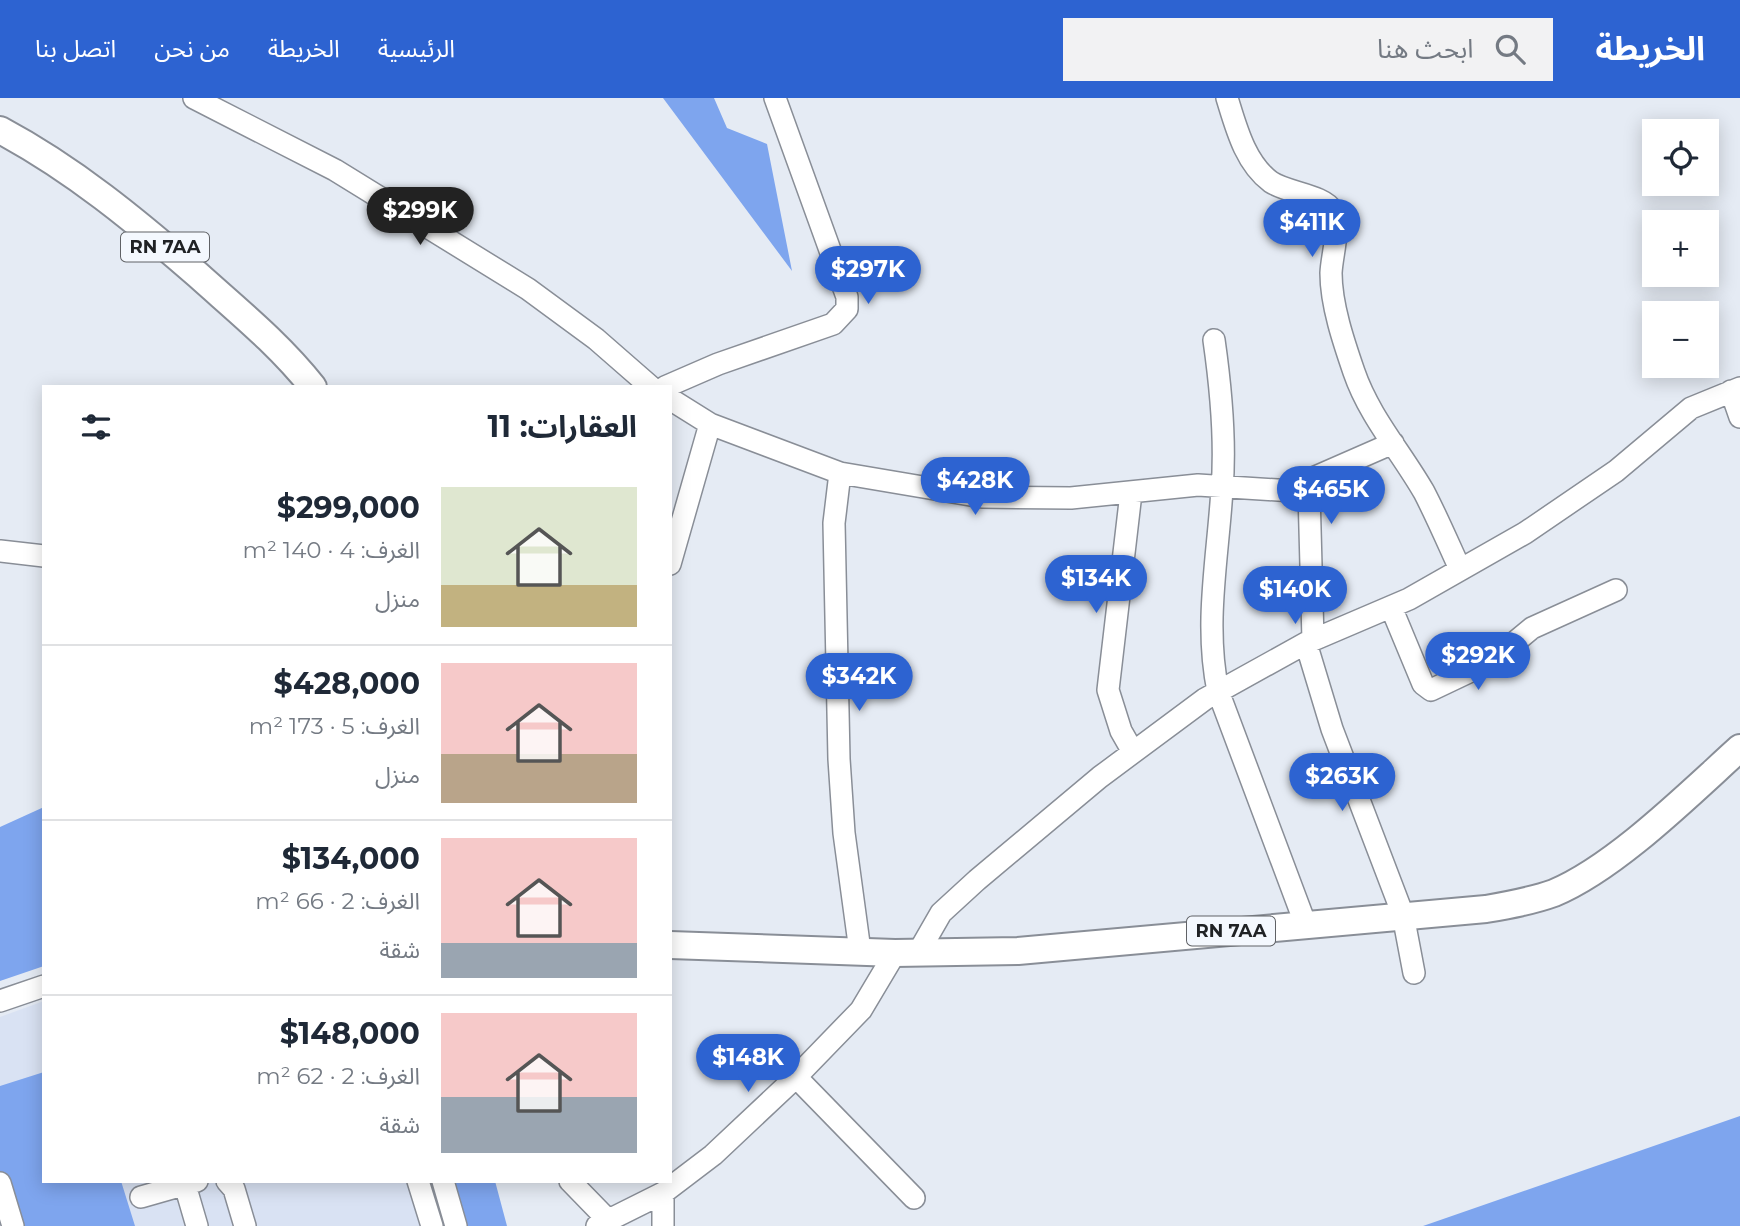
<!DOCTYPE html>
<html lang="ar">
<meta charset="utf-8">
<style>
:root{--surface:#fff;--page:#f2f2f3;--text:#1f2937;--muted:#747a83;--line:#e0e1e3;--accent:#2d63d1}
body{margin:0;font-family:Montserrat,"Noto Sans Arabic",sans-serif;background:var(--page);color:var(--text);direction:rtl;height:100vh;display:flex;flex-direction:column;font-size:26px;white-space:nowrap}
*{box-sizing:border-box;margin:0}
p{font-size:23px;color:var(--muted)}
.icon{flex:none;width:38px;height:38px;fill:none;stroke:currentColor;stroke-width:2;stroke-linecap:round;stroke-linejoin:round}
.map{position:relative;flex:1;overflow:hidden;direction:ltr}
.details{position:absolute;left:42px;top:287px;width:630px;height:798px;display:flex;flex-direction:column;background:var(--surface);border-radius:0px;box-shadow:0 4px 18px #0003;direction:rtl}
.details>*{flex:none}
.buttons{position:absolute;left:1642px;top:21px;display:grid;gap:14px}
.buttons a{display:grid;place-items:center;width:77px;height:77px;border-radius:0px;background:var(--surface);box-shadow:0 4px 18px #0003;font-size:35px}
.price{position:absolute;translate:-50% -60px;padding:0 16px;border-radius:24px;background:var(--accent);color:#fff;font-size:23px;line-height:46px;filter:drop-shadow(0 2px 4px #0008)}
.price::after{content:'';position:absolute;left:50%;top:42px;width:21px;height:16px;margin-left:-10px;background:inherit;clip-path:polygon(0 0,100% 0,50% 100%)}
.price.on{background:#222;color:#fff}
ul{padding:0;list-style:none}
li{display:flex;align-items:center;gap:21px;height:175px;padding:0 35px}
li+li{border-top:2px solid var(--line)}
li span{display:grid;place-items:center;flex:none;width:196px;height:140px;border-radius:0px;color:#555}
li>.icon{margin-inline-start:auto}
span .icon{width:84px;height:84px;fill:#fffc;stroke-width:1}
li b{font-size:30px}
h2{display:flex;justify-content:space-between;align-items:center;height:84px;padding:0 35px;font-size:30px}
header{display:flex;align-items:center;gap:42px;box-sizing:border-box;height:98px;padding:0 35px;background:var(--accent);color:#fff}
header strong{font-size:33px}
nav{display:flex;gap:38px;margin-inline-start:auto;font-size:24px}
.search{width:490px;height:63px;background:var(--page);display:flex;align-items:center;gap:18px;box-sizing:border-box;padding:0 24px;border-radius:0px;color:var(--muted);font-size:26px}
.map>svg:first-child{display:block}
.built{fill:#d9e2f3}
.forest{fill:#7ea5ee}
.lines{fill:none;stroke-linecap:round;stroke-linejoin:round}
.minor-casing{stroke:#898e97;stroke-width:24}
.major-casing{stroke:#898e97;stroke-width:30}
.minor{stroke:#fff;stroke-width:21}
.major{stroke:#fff;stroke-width:26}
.labels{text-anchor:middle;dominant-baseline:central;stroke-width:5;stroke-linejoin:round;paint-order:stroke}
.shield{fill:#f4f8fe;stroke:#606266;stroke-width:2}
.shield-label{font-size:18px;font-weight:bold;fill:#202225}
</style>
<header>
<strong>الخريطة</strong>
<div class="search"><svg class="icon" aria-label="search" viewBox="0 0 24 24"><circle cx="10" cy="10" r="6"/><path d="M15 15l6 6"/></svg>ابحث هنا</div>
<nav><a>الرئيسية</a><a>الخريطة</a><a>من نحن</a><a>اتصل بنا</a></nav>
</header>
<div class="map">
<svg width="1740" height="1128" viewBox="0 0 1740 1128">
<rect width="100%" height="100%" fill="#e5ebf4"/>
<path class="built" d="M44 903V1083H484L492 1128H0V919Z"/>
<path class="forest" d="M663 0H714L727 30 767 46 792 173Z
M44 709V868L0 883V729Z
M44 974V1083H121L135 1128H14L0 1085V988Z
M1740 1018V1128H1423Z
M412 1083H495L507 1128H423Z"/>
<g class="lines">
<g class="minor-casing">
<path id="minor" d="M194 0 335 72 528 191 596 241 651 289
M1227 0C1236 29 1245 65 1271 84 1287 95 1324 97 1332 112 1341 131 1332 155 1331 175 1331 207 1344 245 1354 274 1369 318 1401 354 1424 394 1437 419 1448 445 1460 471
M1214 242C1221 291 1226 342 1222 391 1218 459 1204 526 1218 593L1305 825
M665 289 718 266 833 226 847 211V199L775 0
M1731 293 1740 319
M670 301 710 326 840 375 982 399 1071 400 1198 387 1309 394
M840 375 834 425 839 661 844 735 860 853
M1131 395 1108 592 1121 633 1133 654
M0 453 44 458
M670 466 710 326
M1391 509 1423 586 1431 592 1492 563 1532 530 1616 492
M1313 542 1309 394 1313 380 1393 345
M1306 545 1332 631 1403 817 1414 875
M918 855 941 815 977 782 1100 679 1205 601 1306 545 1409 501 1525 435 1616 373 1691 310 1740 290
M0 903 44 888
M796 979 914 1100
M227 1083 234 1091 245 1128
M418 1083 432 1128
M443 1083 456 1128
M570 1083 608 1122
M0 1085 13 1128
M185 1087 197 1128
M663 1095V1128
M141 1099 197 1083
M597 1128 663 1095 713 1057 796 979 861 912 895 855"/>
</g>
<g class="major-casing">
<path id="major" d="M0 32C73 71 136 123 198 177 238 213 279 246 313 289
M670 847 895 855 1018 853 1486 811C1509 807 1532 803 1554 795 1616 769 1689 696 1740 650"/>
</g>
<use href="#minor" class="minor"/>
<use href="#major" class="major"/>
</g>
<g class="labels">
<g class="shield">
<rect x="121" y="134.5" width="88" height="29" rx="5"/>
<rect x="1187" y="818.5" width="88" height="29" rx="5"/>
</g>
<g class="shield-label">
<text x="165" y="149">RN 7AA</text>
<text x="1231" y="833">RN 7AA</text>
</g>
</g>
</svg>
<div class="buttons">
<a><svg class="icon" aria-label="locate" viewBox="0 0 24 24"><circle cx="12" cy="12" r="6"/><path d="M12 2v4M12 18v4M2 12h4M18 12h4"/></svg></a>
<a>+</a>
<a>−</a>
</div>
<b class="price on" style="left:420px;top:149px">$299K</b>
<b class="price" style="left:1312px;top:161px">$411K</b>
<b class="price" style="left:868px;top:208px">$297K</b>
<b class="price" style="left:975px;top:419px">$428K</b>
<b class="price" style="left:1331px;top:428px">$465K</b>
<b class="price" style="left:1096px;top:517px">$134K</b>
<b class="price" style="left:1295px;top:528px">$140K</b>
<b class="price" style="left:1478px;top:594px">$292K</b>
<b class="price" style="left:859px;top:615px">$342K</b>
<b class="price" style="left:1342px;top:715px">$263K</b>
<b class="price" style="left:748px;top:996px">$148K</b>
<section class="details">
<h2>العقارات: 11<svg class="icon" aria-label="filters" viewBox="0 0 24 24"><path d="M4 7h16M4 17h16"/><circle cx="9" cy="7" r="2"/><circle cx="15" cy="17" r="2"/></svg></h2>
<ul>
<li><span style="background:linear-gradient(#dfe7d0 70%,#c2b280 0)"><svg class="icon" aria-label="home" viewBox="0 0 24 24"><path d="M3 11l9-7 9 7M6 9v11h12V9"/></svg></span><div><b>$299,000</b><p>الغرف: 4 · 140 m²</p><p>منزل</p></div></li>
<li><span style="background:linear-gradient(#f6c9c9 65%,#b9a48a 0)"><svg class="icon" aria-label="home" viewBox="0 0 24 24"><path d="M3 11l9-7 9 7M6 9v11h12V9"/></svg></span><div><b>$428,000</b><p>الغرف: 5 · 173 m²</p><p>منزل</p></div></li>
<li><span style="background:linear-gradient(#f6c9c9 75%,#9aa5b1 0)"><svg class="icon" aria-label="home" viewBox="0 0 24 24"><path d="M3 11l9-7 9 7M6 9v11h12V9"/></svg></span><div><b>$134,000</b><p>الغرف: 2 · 66 m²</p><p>شقة</p></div></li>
<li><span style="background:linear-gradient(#f6c9c9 60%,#9aa5b1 0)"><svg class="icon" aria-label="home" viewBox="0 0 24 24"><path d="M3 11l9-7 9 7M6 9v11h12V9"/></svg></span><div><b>$148,000</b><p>الغرف: 2 · 62 m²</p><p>شقة</p></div></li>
</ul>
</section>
</div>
